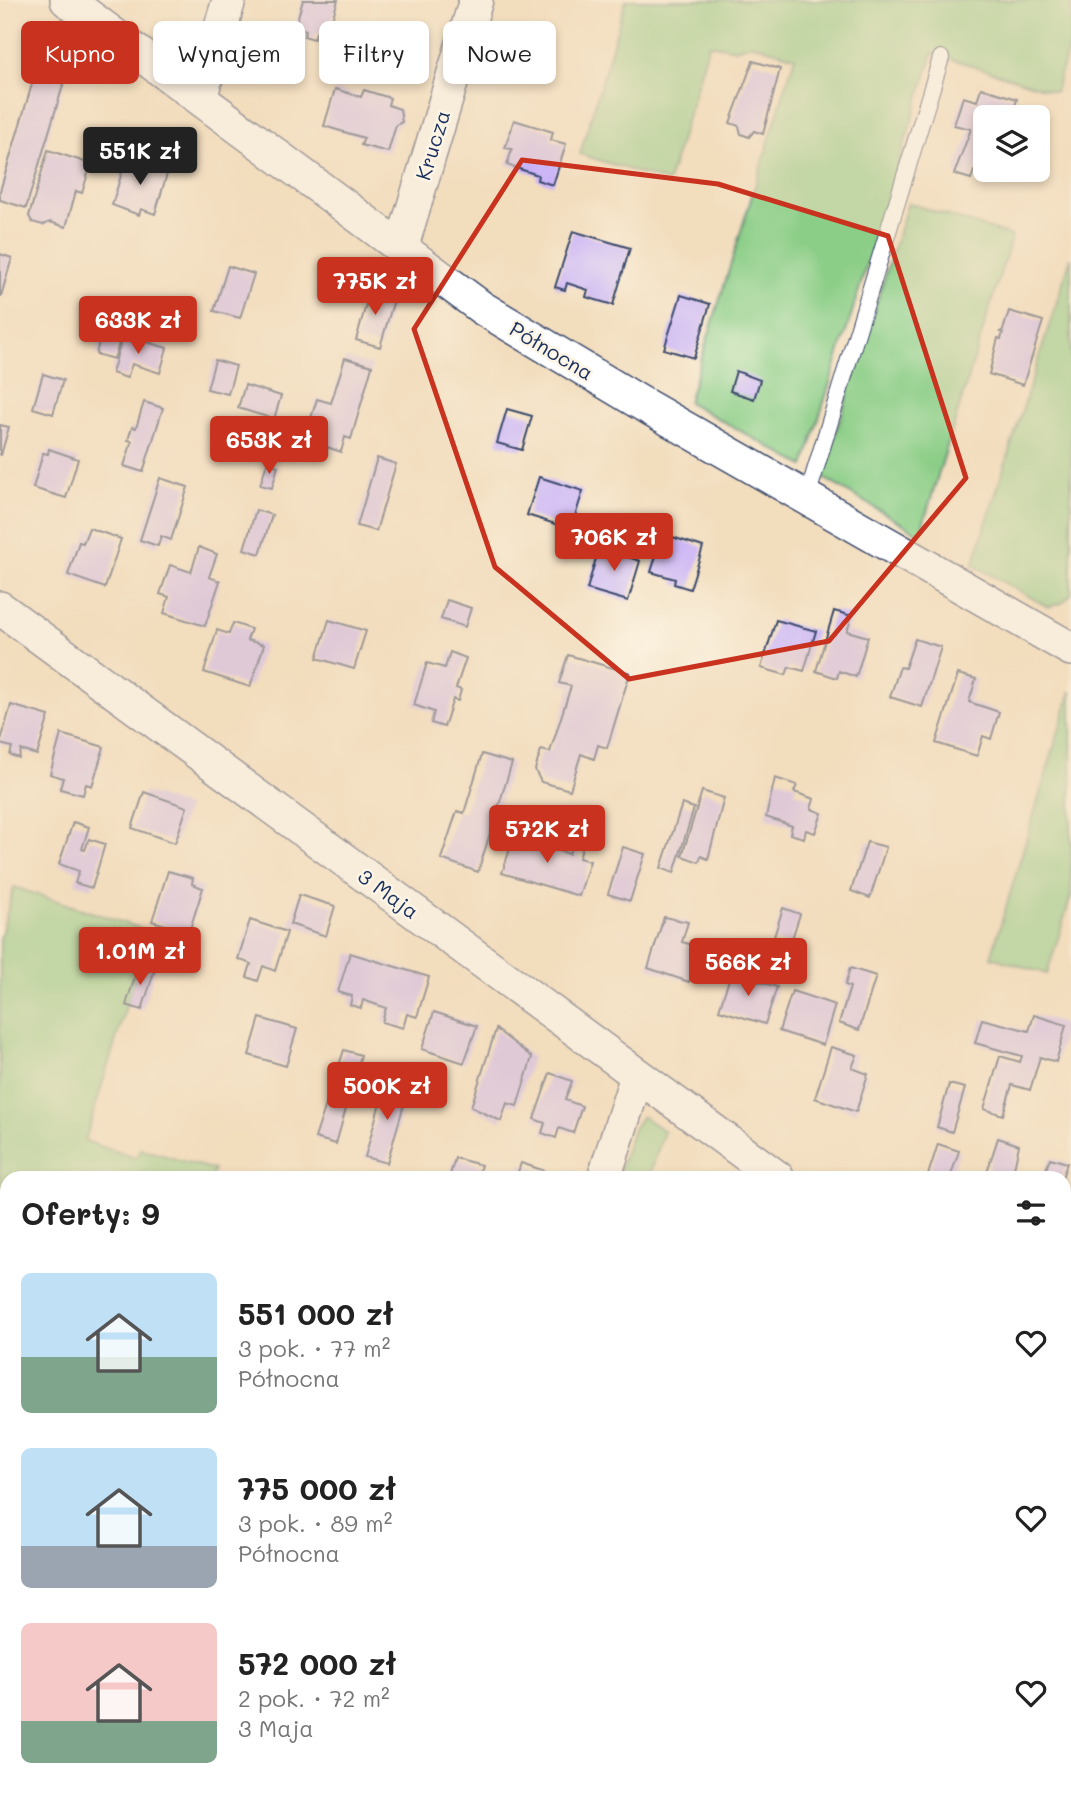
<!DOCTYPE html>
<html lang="pl">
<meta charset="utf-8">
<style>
:root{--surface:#fff;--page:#f6f6f6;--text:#222;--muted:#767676;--accent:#c8321e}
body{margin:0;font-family:Mali,sans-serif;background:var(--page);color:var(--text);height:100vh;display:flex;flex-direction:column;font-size:26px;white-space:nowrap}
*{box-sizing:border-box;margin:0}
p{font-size:23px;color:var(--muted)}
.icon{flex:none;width:38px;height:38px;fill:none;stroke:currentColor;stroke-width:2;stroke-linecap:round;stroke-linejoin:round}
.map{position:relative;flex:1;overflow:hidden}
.panel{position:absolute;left:0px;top:1171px;width:1071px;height:625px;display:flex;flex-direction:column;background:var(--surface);border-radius:21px 21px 0 0;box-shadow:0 4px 10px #0003}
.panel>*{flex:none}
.guide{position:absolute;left:21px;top:21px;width:700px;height:63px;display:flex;gap:14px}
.buttons{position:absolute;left:973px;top:105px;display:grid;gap:14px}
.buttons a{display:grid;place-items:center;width:77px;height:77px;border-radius:10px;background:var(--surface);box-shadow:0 4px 10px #0003;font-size:35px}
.price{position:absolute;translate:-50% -60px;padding:0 16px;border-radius:7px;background:var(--accent);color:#fff;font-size:23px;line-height:46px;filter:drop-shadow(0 2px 4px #0008)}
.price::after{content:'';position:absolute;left:50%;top:42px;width:21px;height:16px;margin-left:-10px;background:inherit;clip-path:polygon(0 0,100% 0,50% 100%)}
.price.current{background:#222;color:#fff}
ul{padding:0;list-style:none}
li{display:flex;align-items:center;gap:21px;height:175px;padding:0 21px}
li span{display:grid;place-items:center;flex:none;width:196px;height:140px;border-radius:10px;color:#555}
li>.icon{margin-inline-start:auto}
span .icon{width:84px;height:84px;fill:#fffc;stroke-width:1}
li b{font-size:30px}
h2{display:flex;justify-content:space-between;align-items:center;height:84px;padding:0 21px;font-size:30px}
.pill{padding:0 24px;border-radius:10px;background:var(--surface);box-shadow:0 4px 10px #0003;font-size:24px;line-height:63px}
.pill.current{background:var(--accent);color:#fff}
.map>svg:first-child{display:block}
.green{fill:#8bce87;stroke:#537e72;stroke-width:2}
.building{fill:#c9b2f7}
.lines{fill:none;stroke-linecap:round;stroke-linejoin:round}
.lane-casing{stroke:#3b496c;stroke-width:18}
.street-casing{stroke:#3b496c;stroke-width:36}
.secondary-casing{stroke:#3b496c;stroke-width:41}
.lane{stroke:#fff;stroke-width:16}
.street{stroke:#fff;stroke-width:33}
.secondary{stroke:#f9e7c3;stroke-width:38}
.marked{fill:none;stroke:#c8321e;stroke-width:5;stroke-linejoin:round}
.labels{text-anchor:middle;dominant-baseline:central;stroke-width:5;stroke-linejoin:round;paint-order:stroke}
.street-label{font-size:21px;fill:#1b2f5e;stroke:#fcf5e5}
</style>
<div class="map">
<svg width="1071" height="1794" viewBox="0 0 1071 1794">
<rect width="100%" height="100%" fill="#fcf5e5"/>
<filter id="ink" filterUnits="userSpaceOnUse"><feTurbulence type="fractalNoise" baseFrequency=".0143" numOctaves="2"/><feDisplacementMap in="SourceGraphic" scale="14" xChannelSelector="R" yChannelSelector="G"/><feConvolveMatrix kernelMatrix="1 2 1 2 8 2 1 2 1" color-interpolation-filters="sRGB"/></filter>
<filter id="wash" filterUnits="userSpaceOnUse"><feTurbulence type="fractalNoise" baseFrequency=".00686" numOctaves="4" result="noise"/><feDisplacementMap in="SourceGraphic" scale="28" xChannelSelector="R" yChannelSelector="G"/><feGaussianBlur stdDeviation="1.57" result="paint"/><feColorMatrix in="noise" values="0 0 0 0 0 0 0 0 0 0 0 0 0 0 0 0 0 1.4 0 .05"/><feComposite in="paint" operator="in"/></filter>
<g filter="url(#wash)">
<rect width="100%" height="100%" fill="#f2ddbd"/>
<path class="green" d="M626 0H1071V40L1055 92 933 53 804 466 688 402 795 57 752 44 735 49 709 44 668 182 580 154Z
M908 203 1012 236 920 534 822 477Z
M1071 257V594L1062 603 1048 607 973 565Z
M1071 691V896L1047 974 991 957Z
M14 887 149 931 85 1141 136 1158 141 1149 214 1170 211 1178H7V1300L0 1297V939Z
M642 1116 664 1131 649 1178H617L633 1129Z
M1064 1407 1071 1411V1465L1064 1452Z"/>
<g id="blocks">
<path class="building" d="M303 0H338L327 36 316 33 314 39 304 36 306 30 295 27Z
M54 55 71 59 26 208 0 200V191L39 61 52 65Z
M753 61 780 69 763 134 754 131 749 137 741 134 739 126 730 123Z
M981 88 1017 99 1013 113 1026 117H985V170H996L993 177 974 171 971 179 954 174 971 129 954 125 963 97 977 101Z
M335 89 361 97 364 90 390 98 388 105 400 109 402 122 396 125 388 152 361 145 364 138 324 126Z
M514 120 553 132 551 140 566 144 553 185 537 180 538 175 507 165 512 149 505 148Z
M48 150 91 164 82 193 76 191 66 227 50 222 43 225 32 222 29 216Z
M126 159 154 167 155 163 169 167 155 214 141 209 139 215 112 205Z
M573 231 630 248 613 305 586 297 588 290 567 283 565 290 555 287Z
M0 254 12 258 1 296H0Z
M228 266 254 274 240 318 214 311Z
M371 287 395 296 380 347 356 340Z
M681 295 710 304 694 358 664 349Z
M1009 311 1043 321 1023 385 989 374 998 338 1001 339 1003 333 1000 332 1003 330Z
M123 335 167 348 160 373 132 364 127 378 112 373Z
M100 338 119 343 114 359 96 354Z
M345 358 372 366 351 439 345 437 341 452 327 447V454L312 450 316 444 300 439 307 417 311 418 317 399 331 403Z
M215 360 236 366 228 394 207 389Z
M736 371 760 380 754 399 730 391Z
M43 374 63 380 53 414 33 408Z
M245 385 281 396 274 419 238 408Z
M144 402 163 408 143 472 124 466 132 441 128 440 132 427 136 428Z
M507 409 532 416 522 450 497 443Z
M0 425 9 427 1 455H0Z
M49 449 78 459 66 498 33 488 43 453 48 454Z
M377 458 396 464 376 531 357 526Z
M267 463 278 466 272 488 260 485Z
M539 477 583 491 571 529 527 515Z
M160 478 188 487 171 540 161 536 158 546 140 540Z
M256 510 272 515 260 554 244 549Z
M89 528 121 539 105 588 68 575 79 542 83 543Z
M663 534 703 547 690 589 674 584 675 579 651 572Z
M614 541 627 545 624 556 640 561 628 601 587 589 599 548 611 552Z
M199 547 217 554 209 577 220 581 205 626 164 613 169 597 160 594 170 565 191 572Z
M447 600 471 608 465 627 441 619Z
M834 611 852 616 847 631 868 637 856 677 839 671 837 678 816 671Z
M329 620 366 631 354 669 317 658Z
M776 620 816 631 804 671 789 667 786 675 761 668Z
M233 623 251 629 247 640 264 645 250 687 204 672 217 630 229 634Z
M915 639 941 647 922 707 890 697 900 667 905 668Z
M450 652 466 658 456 688 461 690 458 701 453 699 444 727 431 723 434 712 414 705 427 663 445 668Z
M568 655 630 673 607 748 598 745 594 759 581 754 570 790 541 782 535 770 541 750 550 752 571 686 559 683Z
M958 674 976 679 969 702 999 712 991 739 983 736 977 756 936 743Z
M11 705 49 716 37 755 21 750 19 758 10 755 12 747 0 744Z
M61 734 104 747 92 786 86 784 83 795 60 789 63 778 50 774Z
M482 754 512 763 478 872 441 859 457 811 464 813Z
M775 778 797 785 794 792 814 799 811 809 822 813 815 833 806 830 804 838 790 834 792 826 766 817Z
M702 791 724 798 708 859 701 856 699 862 682 856Z
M144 792 187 807 175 843 132 828Z
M682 804 694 808 674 873 661 868Z
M73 822 89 827 82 849 85 850 89 839 105 844 92 888 75 883 79 871 59 864Z
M533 834 543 837 541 845 569 854 573 842 583 845 579 858 590 861 579 896 502 873 514 837 530 842Z
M867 842 886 847 870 898 851 891Z
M623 847 645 854 630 901 608 894Z
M168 871 193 878 192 884 203 888 189 932 152 921Z
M299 895 335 906 326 936 290 924Z
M783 908 800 914 790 945 773 940Z
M664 917 688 922 682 942 700 947 689 982 648 968Z
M250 920 287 932 275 971 263 966 258 981 247 977 251 964 238 959Z
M350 953 429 977 417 1017 407 1014 403 1028 382 1022 386 1008 363 1000 361 1008 350 1005 352 996 338 992Z
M139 964 155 969 142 1010 126 1005Z
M850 968 876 976 859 1030 839 1023 850 987 845 985Z
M731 973 777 987 765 1024 719 1010Z
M792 991 835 1005 823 1045 779 1031Z
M434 1012 477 1026 464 1063 422 1049Z
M1034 1015 1066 1025 1056 1062 1040 1057 1030 1090 1012 1085 1003 1115 984 1109 1000 1056 1020 1062 1022 1056 975 1043 982 1019 1029 1031Z
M260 1018 297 1029 286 1066 249 1055Z
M496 1029 532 1057 517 1106 507 1103 501 1121 471 1107Z
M831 1047 857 1055 852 1068 868 1074 856 1112 815 1098Z
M344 1050 361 1055 336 1144 315 1138Z
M550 1073 572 1081 565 1100 582 1106 573 1133 559 1128 556 1138 542 1133 545 1123 534 1119Z
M386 1081 409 1087 387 1163 365 1157Z
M949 1084 965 1088 952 1132 937 1127Z
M998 1138 1019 1145 1012 1178H985Z
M938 1144 959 1151 950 1178H927Z
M455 1158 481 1165 477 1178H449Z
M1050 1158 1067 1163 1062 1178H1043Z
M521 1163 545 1171 543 1178H516Z
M1064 1232 1071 1234V1293L1064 1291Z
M1064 1658 1071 1660 1065 1694H1064Z
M84 1788H119L117 1794H82Z
M621 1788H696L694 1794H626L620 1792Z
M922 1788H940L938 1794H920Z
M1015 1788H1024L1039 1794H1013Z"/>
</g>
</g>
<g filter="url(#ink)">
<use href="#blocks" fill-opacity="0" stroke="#3b496c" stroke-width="2"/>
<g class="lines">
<g class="lane-casing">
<path id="lane" d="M807 497 941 58"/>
</g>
<g class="street-casing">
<path id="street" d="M67 0 482 308 639 402 1071 649
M200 98 229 0
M401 249 476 0
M0 608 778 1178
M604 1178 637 1076
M0 1321 7 1325
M1064 1495 1071 1507
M539 1788 543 1794
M452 1794 454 1788"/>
</g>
<g class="secondary-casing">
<path id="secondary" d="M1064 1381 1071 1385"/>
</g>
<use href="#lane" class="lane"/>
<use href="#street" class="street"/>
<use href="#secondary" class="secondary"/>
</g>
</g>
<path d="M0 0H1071V1794H0ZM522 160 718 184 888 236 966 478 829 641 629 679 495 567 414 329Z" fill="#f2ddbd" fill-opacity=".55" fill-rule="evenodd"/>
<path class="marked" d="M522 160 718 184 888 236 966 478 829 641 629 679 495 567 414 329Z"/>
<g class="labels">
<g class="street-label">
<text transform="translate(432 145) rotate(-73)">Krucza</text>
<text transform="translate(552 350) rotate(31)">Północna</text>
<text transform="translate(389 893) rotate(36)">3 Maja</text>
</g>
</g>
</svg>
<div class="buttons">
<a><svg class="icon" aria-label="layers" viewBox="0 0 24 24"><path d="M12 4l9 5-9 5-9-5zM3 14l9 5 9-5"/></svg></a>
</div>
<b class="price current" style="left:140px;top:187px">551K zł</b>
<b class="price" style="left:375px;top:317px">775K zł</b>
<b class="price" style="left:138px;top:356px">633K zł</b>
<b class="price" style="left:269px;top:476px">653K zł</b>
<b class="price" style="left:614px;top:573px">706K zł</b>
<b class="price" style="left:547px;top:865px">572K zł</b>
<b class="price" style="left:140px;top:987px">1.01M zł</b>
<b class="price" style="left:748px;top:998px">566K zł</b>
<b class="price" style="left:387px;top:1122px">500K zł</b>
<div class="guide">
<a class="pill current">Kupno</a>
<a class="pill">Wynajem</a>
<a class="pill">Filtry</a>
<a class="pill">Nowe</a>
</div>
<section class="panel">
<h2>Oferty: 9<svg class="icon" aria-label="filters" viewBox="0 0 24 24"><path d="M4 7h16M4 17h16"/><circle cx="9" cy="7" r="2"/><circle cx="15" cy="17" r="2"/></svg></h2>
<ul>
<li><span style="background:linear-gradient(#bfe0f5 60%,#7fa58c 0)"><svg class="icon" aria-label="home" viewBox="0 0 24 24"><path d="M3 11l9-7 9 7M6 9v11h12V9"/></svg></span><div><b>551 000 zł</b><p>3 pok. · 77 m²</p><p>Północna</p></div><svg class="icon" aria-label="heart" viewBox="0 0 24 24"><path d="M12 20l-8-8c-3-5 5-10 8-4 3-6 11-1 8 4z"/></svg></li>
<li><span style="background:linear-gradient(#bfe0f5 70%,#9aa5b1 0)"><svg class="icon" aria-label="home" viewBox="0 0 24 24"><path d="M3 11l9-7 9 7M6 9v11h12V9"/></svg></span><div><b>775 000 zł</b><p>3 pok. · 89 m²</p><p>Północna</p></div><svg class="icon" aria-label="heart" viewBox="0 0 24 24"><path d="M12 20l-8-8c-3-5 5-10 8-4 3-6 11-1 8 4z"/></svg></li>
<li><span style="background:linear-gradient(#f6c9c9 70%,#7fa58c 0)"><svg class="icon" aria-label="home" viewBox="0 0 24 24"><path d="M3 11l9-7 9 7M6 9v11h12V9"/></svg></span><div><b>572 000 zł</b><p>2 pok. · 72 m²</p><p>3 Maja</p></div><svg class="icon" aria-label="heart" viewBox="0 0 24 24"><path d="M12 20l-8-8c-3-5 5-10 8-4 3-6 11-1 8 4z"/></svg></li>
</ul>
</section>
</div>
